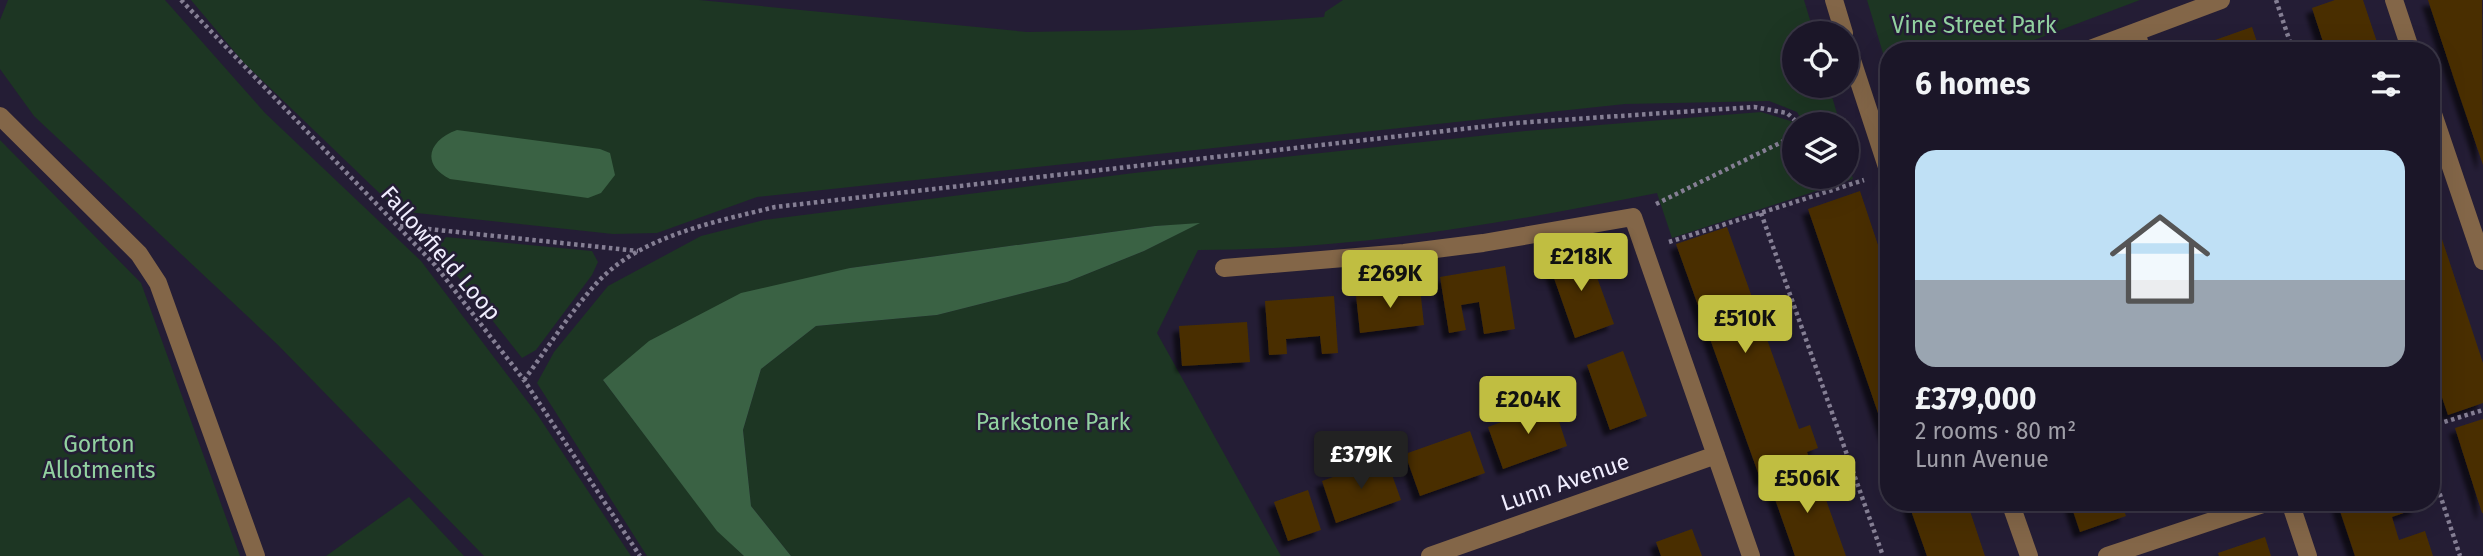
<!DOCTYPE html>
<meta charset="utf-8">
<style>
:root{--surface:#1b1628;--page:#241f30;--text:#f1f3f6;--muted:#a09fa8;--line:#393545;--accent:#c0be41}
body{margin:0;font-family:"Fira Sans",sans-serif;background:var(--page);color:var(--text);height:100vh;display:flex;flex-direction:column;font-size:26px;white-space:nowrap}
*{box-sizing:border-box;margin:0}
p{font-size:23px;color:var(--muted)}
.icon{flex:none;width:38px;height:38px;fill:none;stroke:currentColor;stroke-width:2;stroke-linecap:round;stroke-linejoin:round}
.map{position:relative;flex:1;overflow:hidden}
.side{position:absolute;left:1880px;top:42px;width:560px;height:469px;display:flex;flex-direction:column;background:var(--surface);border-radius:28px;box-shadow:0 7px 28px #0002,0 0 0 2px var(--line)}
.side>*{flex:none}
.fabs{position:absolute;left:1782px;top:21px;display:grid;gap:14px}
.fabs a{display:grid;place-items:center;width:77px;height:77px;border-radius:50%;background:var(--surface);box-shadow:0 7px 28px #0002,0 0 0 2px var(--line);font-size:35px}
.price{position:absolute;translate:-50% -60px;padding:0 16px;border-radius:7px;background:var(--accent);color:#111;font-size:23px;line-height:46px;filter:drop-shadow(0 2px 4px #0008)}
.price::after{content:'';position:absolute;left:50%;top:42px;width:21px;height:16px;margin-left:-10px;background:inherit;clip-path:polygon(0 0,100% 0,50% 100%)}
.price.current{background:#222;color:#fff}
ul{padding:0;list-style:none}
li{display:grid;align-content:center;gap:14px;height:371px;padding:0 35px}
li+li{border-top:2px solid var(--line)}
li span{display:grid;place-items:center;height:217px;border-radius:21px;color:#555}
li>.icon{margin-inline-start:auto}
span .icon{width:126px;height:126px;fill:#fffc;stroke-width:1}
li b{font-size:30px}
h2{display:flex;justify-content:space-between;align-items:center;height:84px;padding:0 35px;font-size:30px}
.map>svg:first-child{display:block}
.green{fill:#1d3623}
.forest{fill:#3a6244}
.building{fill:#492f04;filter:url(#shadow)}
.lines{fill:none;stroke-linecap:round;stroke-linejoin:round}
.path{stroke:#857f94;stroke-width:4.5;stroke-dasharray:3.5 3.5;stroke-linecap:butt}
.minor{stroke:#836648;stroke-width:18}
.labels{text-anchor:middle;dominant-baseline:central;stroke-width:5;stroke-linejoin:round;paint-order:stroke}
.park-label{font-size:23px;fill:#92d2a0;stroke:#241d35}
.street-label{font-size:23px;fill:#f0edfe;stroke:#241d35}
</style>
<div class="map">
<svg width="2483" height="556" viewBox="0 0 2483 556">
<defs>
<filter id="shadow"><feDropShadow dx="-6" dy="6" stdDeviation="2" flood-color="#0009"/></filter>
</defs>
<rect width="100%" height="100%" fill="#241d35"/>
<path class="green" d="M8 0H165L265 113 421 261 537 414 631 556H484L278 345 34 116 0 69V20Z
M191 0H699L1027 32 1136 30 1324 17 1325 12 1343 0H1804L1814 33H1794V86H1829L1840 124H1794V177H1846V154L1853 179 1672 238 1657 193C1505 223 1353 250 1198 250L1157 333 1281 556H791L751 506 743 430 761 369 816 326 937 315 1067 282 1144 251 1197 224 1155 226 850 268 603 380 717 530 744 556H647L537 383 554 352 608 286 701 236 764 220 1134 173 1525 131 1761 112 1794 122 1801 119 1797 112 1769 101 1625 104 757 197 657 233 613 234 398 211 244 63Z
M1867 0H2140L2005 51H1888V70Z
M0 140 141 283 240 556H0Z
M446 237 592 251 598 262 592 275 536 350 522 358 436 249Z
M409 497 464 556H326Z"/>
<path class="forest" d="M457 130 600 149 610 153 615 175 601 193 588 198 450 179C420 164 429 140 457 130Z
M1200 223 1144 251 1067 282 937 315 816 326 761 369 743 430 751 506 791 556H744L717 531 603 380 649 341 741 293 850 268 1155 226Z"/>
<path class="building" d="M2335 0H2363L2380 51H2326L2312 8Z
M2428 0H2482L2483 165 2460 97Z
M2252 27 2258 45 2242 51H2184Z
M1860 191 1888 275V442L1808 209Z
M2431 206 2483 363V403L2448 415 2431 365Z
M1727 227 1799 429 1810 425 1818 448 1807 452 1811 463 1761 481 1676 244Z
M1586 247 1614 324 1575 338 1548 261Z
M1505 266 1515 329 1484 334 1479 302 1461 305 1466 330 1449 333 1440 277Z
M1420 288 1424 325 1360 333 1356 295Z
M1334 296 1338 353 1322 354 1320 336 1286 339 1287 354 1269 355 1265 301Z
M1247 322 1250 362 1182 366 1179 326Z
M1623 351 1647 416 1610 430 1587 365Z
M1553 403 1567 446 1503 469 1488 427Z
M2483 419V513H2482L2455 428Z
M1470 431 1485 473 1420 496 1405 454Z
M1386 458 1401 500 1336 523 1322 481Z
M1815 466 1825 497 1846 556H1795L1769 482Z
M1308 490 1321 530 1288 541 1274 502Z
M1908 502H1967L1985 556H1927Z
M2070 502H2121L2126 516 2080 532Z
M2337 502H2415L2418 508 2392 517 2399 540 2425 531 2433 556H2355Z
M1692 529 1702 556H1661L1656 542Z
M2265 537 2271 556H2219L2218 553Z"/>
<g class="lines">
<path class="path" d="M181 0 435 265 524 380 640 556
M2276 0 2293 51
M1829 124 1846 121
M1656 204 1794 136
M1761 213 1883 556
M400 226 638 251
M1669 242 1864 180
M524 380C547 349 569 314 595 285 638 236 715 222 775 207L1515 123 1754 107 1787 113 1799 124
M2431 426 2483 410
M2431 467 2460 556"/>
<path class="minor" d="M1834 0 1844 33
M2394 0 2411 51
M2136 32 2142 51
M1846 42 1888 170
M2085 51 2221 0
M2431 108 2483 261
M0 116 139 254 158 283 256 556
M1224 268 1404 253 1483 243 1633 217 1751 556
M2010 502 2029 556
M2290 502 2308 556
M1430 556 1716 455
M2107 556 2269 502"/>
</g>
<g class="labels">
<g class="park-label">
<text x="1974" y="25">Vine Street Park</text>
<text x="1053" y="422">Parkstone Park</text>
<text x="99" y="444">Gorton<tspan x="99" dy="26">Allotments</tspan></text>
</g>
<g class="street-label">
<text transform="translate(441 253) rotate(49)">Fallowfield Loop</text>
<text transform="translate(1565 482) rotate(-19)">Lunn Avenue</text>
</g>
</g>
</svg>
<div class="fabs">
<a><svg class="icon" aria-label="locate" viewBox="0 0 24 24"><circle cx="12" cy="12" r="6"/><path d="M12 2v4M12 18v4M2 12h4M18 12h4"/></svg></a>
<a><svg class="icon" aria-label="layers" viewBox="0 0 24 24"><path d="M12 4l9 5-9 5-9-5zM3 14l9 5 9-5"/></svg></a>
</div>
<b class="price" style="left:1581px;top:293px">£218K</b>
<b class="price" style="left:1390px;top:310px">£269K</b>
<b class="price" style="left:1745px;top:355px">£510K</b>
<b class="price" style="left:1528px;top:436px">£204K</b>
<b class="price current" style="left:1361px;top:491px">£379K</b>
<b class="price" style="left:1807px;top:515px">£506K</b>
<section class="side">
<h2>6 homes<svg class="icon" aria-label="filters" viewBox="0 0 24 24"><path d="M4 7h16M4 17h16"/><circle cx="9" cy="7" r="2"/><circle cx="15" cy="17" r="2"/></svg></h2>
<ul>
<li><span style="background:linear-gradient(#bfe0f5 60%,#9aa5b1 0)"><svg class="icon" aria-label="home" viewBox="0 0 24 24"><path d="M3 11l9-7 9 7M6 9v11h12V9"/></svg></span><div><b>£379,000</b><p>2 rooms · 80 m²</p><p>Lunn Avenue</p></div></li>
</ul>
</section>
</div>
